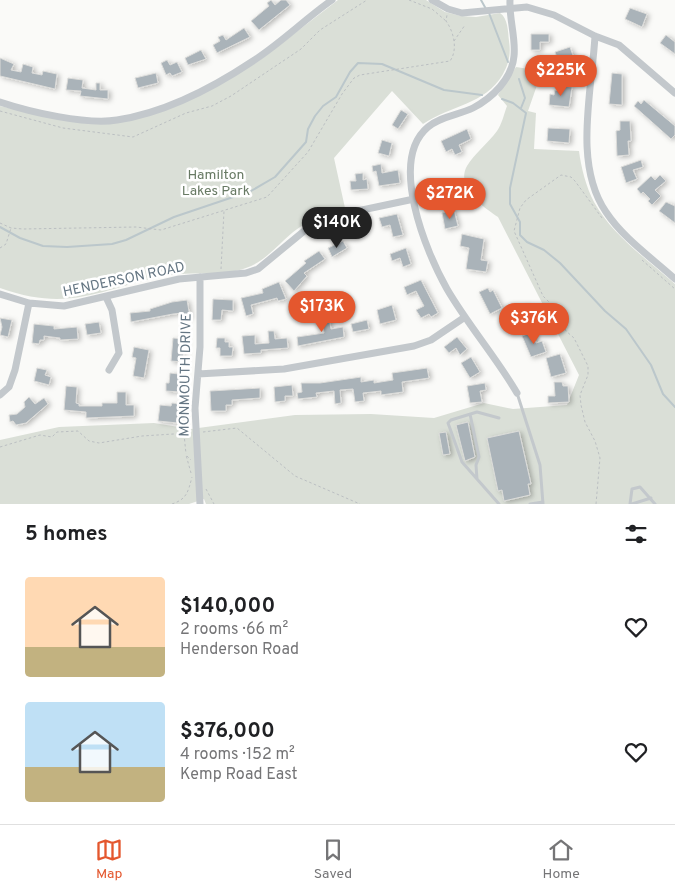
<!DOCTYPE html>
<meta charset="utf-8">
<style>
:root{--surface:#fff;--page:#f6f6f6;--text:#202124;--muted:#757577;--line:#e0e0e0;--accent:#e4572e}
body{margin:0;font-family:Overpass,sans-serif;background:var(--page);color:var(--text);height:100vh;display:flex;flex-direction:column;font-size:19px;white-space:nowrap}
*{box-sizing:border-box;margin:0}
p{font-size:16px;color:var(--muted)}
.icon{flex:none;width:28px;height:28px;fill:none;stroke:currentColor;stroke-width:2;stroke-linecap:round;stroke-linejoin:round}
.map{position:relative;height:504px;overflow:hidden}
.panel{display:flex;flex-direction:column;background:var(--surface);flex:1}
.panel>*{flex:none}
.price{position:absolute;translate:-50% -42px;padding:0 11px;border-radius:18px;background:var(--accent);color:#fff;font-size:16px;line-height:32px;filter:drop-shadow(0 1px 2px #0008)}
.price::after{content:'';position:absolute;left:50%;top:30px;width:15px;height:11px;margin-left:-8px;background:inherit;clip-path:polygon(0 0,100% 0,50% 100%)}
.price.selected{background:#222;color:#fff}
ul{padding:0;list-style:none}
li{display:flex;align-items:center;gap:15px;height:125px;padding:0 25px}
li span{display:grid;place-items:center;flex:none;width:140px;height:100px;border-radius:5px;color:#555}
li>.icon{margin-inline-start:auto}
span .icon{width:60px;height:60px;fill:#fffc;stroke-width:1}
li b{font-size:21px}
h2{display:flex;justify-content:space-between;align-items:center;height:60px;padding:0 25px;font-size:21px}
.tabs{display:flex;justify-content:space-around;align-items:center;height:70px;border-top:1px solid var(--line);background:var(--surface);font-size:14px;color:var(--muted)}
.tabs a{display:grid;justify-items:center;gap:2px}
.tabs .selected{color:var(--accent)}
.map>svg:first-child{display:block}
.green{fill:#dadfd7}
.lines{fill:none;stroke-linecap:round;stroke-linejoin:round}
.stream{stroke:#bbc7cb;stroke-width:2}
.building{fill:#aab3b9;stroke:#dcdcda;filter:url(#shadow)}
.path{stroke:#bbbfc2;stroke-width:1;stroke-dasharray:2.5 2.5;stroke-linecap:butt}
.lane{stroke:#c3c8cc;stroke-width:3}
.street{stroke:#c3c8cc;stroke-width:7}
.labels{text-anchor:middle;dominant-baseline:central;stroke-width:5;stroke-linejoin:round;paint-order:stroke}
.park-label{font-size:14px;fill:#687a64;stroke:#fff}
.street-label{font-size:14px;fill:#657683;stroke:#fff}
</style>
<div class="map">
<svg width="675" height="504" viewBox="0 0 675 504">
<defs>
<filter id="shadow"><feDropShadow dx="2.5" dy="1.5" stdDeviation="2.5" flood-color="#0004"/></filter>
</defs>
<rect width="100%" height="100%" fill="#fafaf8"/>
<path class="green" d="M338 0H426L445 12 461 16 476 17 500 13C508 18 508 32 509 41 511 54 509 63 503 74 485 105 451 105 423 124L392 91 334 158 345 208C330 212 316 217 303 225 282 238 269 260 246 268 223 277 194 271 170 275 102 287 73 314 0 288V106L49 117 109 124 197 96 256 63Z
M516 67 542 71 528 111 536 113 534 149 579 151C581 167 586 187 594 202 612 235 648 260 675 284V504H206L204 499 189 504H0V440L59 427 154 423 191 429 295 415 371 414 434 418 484 403 513 409 567 405 579 375 498 217C484 208 455 187 467 166 475 153 488 143 497 131 502 124 504 114 507 106L498 95Z"/>
<g class="lines">
<path class="stream" d="M481 0 486 9
M489 13 508 62
M519 79 525 98 521 108
M502 99 513 103 526 113 510 188V204L520 222V235L527 242 544 250 560 263 605 311 626 329 651 365 663 394 675 407
M0 227 20 238 43 246 67 247 112 244 126 240 174 217 251 191 275 177 306 142 308 129 315 116 323 106 336 97 350 72 358 63 382 64 444 90 482 95"/>
</g>
<path class="building" d="M271 0 275 5 281 0H286L290 5 259 30 251 21 269 6 267 3Z
M630 8 647 14 642 27 625 19Z
M244 28 250 37 217 53 213 45 220 41 218 37 223 35 226 40Z
M531 34H549V42H540V50H531Z
M666 35 675 42V54L660 43Z
M570 47 577 67 562 72 555 52Z
M201 50 206 59 188 65 185 58Z
M0 58 14 64 11 70 21 72 23 64 33 67 32 73 42 75 43 71 57 74 55 89 0 76Z
M167 60 170 65 177 62 182 72 172 76 170 73 166 75 161 63Z
M156 73 158 83 138 88 135 78Z
M612 73 622 74V105L609 104Z
M68 78 83 80 82 88 96 90V83H100V90H108V99L80 96 81 91 66 90Z
M560 86 572 87 569 107 549 105 550 94 554 95 555 90 559 91Z
M644 100 675 126V135L671 139 634 106 638 101 641 104Z
M401 110 408 114 398 129 392 125Z
M620 121H630L631 141H628L629 155 617 156 616 131 620 130Z
M548 128 570 129 569 143 547 141Z
M467 129 471 139 459 145 462 152 455 155 452 149 446 152 441 141Z
M382 140 392 143 389 156 378 153Z
M641 160 643 167 633 170 637 179 626 183 621 167Z
M381 164 382 173 398 170 400 183 379 186 376 171 373 172 372 166Z
M363 173V180L367 179 368 189 351 190 350 181H356L355 174Z
M660 175 666 181 655 190 661 196 652 205 648 201 650 199 643 192 641 194 637 189 651 176 655 180Z
M442 183 445 203 436 205 432 184Z
M666 202 675 206V223L659 211Z
M454 210 458 226 445 229 442 213Z
M397 214 403 235 393 237 390 225 382 227 379 218Z
M462 234 484 239 481 260 488 261 486 272 466 269 469 248 460 246Z
M343 241 347 248 332 257 328 248Z
M406 248 411 264 403 267 400 258 392 261 390 254Z
M319 251 325 259 304 273 307 276 294 291 285 281 306 263 304 261Z
M421 280 438 313 431 317 429 314 421 318 416 310 424 306 416 291 407 295 404 287Z
M279 282 286 299 278 301 277 298 251 305 253 314 246 316 241 298 263 293 262 289Z
M488 288 490 292 493 290 502 308 490 314 479 292Z
M213 299 233 300V311L222 310 221 320H212Z
M187 300 190 317 183 318 182 313 173 314 131 322 130 313 150 311V309L172 302Z
M527 304 534 321 512 331 504 314Z
M392 305 396 320 380 324 377 310Z
M328 313 331 329 343 327 344 337 298 346 297 337 324 333 321 314Z
M0 318 12 320 8 337 0 335 2 327Z
M367 320 369 329 353 332 351 324Z
M99 322 101 333 87 335 85 324Z
M34 324 54 326V329L77 327 78 339 60 340V338L44 336V340H40L39 344 32 343Z
M268 331H274L275 339 287 338 288 348 261 350V353L244 354 242 336 255 335V344L269 343Z
M533 332 536 343 542 341 546 352 531 357 522 336Z
M457 337 467 349 460 355 456 348 449 353 444 347Z
M173 338 185 339 183 362 171 361Z
M217 338H225V342H229V347H233L232 356H220V348H216Z
M134 347 149 350 144 378 133 376 136 358 132 357Z
M560 354 566 373 551 377 546 358Z
M471 357 480 372 470 378 461 363Z
M37 368 47 370 45 375 51 377 49 385 34 381Z
M427 368 429 378 402 382 403 392 381 395V391L363 393 364 401 355 402 353 389 340 390 341 403 335 404 334 391 316 393 317 397 298 399 297 393 302 392 301 383H320L361 377V382L374 380V383L393 380 392 373Z
M170 373 179 374 180 392 166 391V383H169Z
M554 382H562L563 386H568L569 402 548 403V396H555Z
M485 383 486 390 480 391 482 402 470 403 467 386Z
M292 385 293 396H285V401L275 402 274 387Z
M66 386 77 387 76 403 79 404V406H102V403H117V392H126V405H134V416L86 418V412L64 410Z
M260 388V398L232 400V405H226V411H211L210 391Z
M29 397 35 404 44 398 48 404 26 423 16 425 13 421 10 422 9 415 17 414 25 407 24 402Z
M172 403 181 404 178 423 158 421 160 405 171 406Z
M468 422 475 457 465 461 456 425Z
M519 431 531 484H528L530 495 504 501 502 490 498 491 487 438Z
M446 432 450 454 443 455 439 433Z"/>
<g class="lines">
<path class="path" d="M409 0 432 9 446 21
M454 41 465 25
M0 111 63 128 133 137 186 113 212 106 231 96 301 49 320 30 367 0
M0 223 11 228 23 229 136 227 161 230 267 197 308 152 342 94 354 78 360 75 450 61C458 50 454 32 446 21L447 15
M0 248 6 244 11 228
M642 260 675 289
M221 269 224 211
M203 432 237 428 295 476 360 504
M184 434 186 454
M0 447 40 435 52 437 57 432 78 431 89 441 99 443 142 436 189 433
M191 473 186 455 191 460
M206 489 214 504
M172 504C187 499 188 492 192 477
M596 504 600 458 595 441 585 422 581 405 580 395 588 375V366L574 338 566 331 557 310 543 296 514 231 520 208 526 200 561 175 571 177 575 181 602 218"/>
<path class="lane" d="M517 393 540 465 543 504
M470 414 479 457 476 465 477 479
M499 418 477 412 451 420 448 423 462 462 499 504
M530 504 543 502
M630 504 632 489 640 487 655 504
M632 504 651 498"/>
<path class="street" d="M432 0 448 9 462 13 527 7 554 15 595 36 619 45 675 93
M510 0C509 19 516 38 514 56 512 79 492 98 473 108 459 115 441 116 428 127 388 160 426 252 447 289 468 325 496 357 517 393
M595 36C592 91 573 164 606 212 623 238 652 258 675 279
M0 102C30 112 86 125 117 120 164 113 214 87 253 61 281 43 305 19 332 0
M200 277V347L195 408 200 504
M0 294 29 303 64 306 179 279 246 273 258 269 309 227 348 213 414 199
M106 297 112 310 119 353 109 370
M198 374 284 369 414 346 431 340 465 317
M0 395 9 387 15 370 29 303"/>
</g>
<g class="labels">
<g class="park-label">
<text x="216" y="175">Hamilton<tspan x="216" dy="16">Lakes Park</tspan></text>
</g>
<g class="street-label">
<text transform="translate(124 280) rotate(-12)">HENDERSON ROAD</text>
<text transform="translate(186 375) rotate(-89)">MONMOUTH DRIVE</text>
</g>
</g>
</svg>
<b class="price" style="left:561px;top:97px">$225K</b>
<b class="price" style="left:450px;top:220px">$272K</b>
<b class="price selected" style="left:337px;top:249px">$140K</b>
<b class="price" style="left:322px;top:333px">$173K</b>
<b class="price" style="left:534px;top:345px">$376K</b>
</div>
<section class="panel">
<h2>5 homes<svg class="icon" aria-label="filters" viewBox="0 0 24 24"><path d="M4 7h16M4 17h16"/><circle cx="9" cy="7" r="2"/><circle cx="15" cy="17" r="2"/></svg></h2>
<ul>
<li><span style="background:linear-gradient(#ffd9b3 70%,#c2b280 0)"><svg class="icon" aria-label="home" viewBox="0 0 24 24"><path d="M3 11l9-7 9 7M6 9v11h12V9"/></svg></span><div><b>$140,000</b><p>2 rooms · 66 m²</p><p>Henderson Road</p></div><svg class="icon" aria-label="heart" viewBox="0 0 24 24"><path d="M12 20l-8-8c-3-5 5-10 8-4 3-6 11-1 8 4z"/></svg></li>
<li><span style="background:linear-gradient(#bfe0f5 65%,#c2b280 0)"><svg class="icon" aria-label="home" viewBox="0 0 24 24"><path d="M3 11l9-7 9 7M6 9v11h12V9"/></svg></span><div><b>$376,000</b><p>4 rooms · 152 m²</p><p>Kemp Road East</p></div><svg class="icon" aria-label="heart" viewBox="0 0 24 24"><path d="M12 20l-8-8c-3-5 5-10 8-4 3-6 11-1 8 4z"/></svg></li>
</ul>
</section>
<nav class="tabs">
<a class="selected"><svg class="icon" aria-label="map" viewBox="0 0 24 24"><path d="M3 6l6-2 6 2 6-2v14l-6 2-6-2-6 2zM9 4v14M15 6v14"/></svg>Map</a>
<a><svg class="icon" aria-label="saved" viewBox="0 0 24 24"><path d="M7 4h10v16l-5-4-5 4z"/></svg>Saved</a>
<a><svg class="icon" aria-label="home" viewBox="0 0 24 24"><path d="M3 11l9-7 9 7M6 9v11h12V9"/></svg>Home</a>
</nav>
